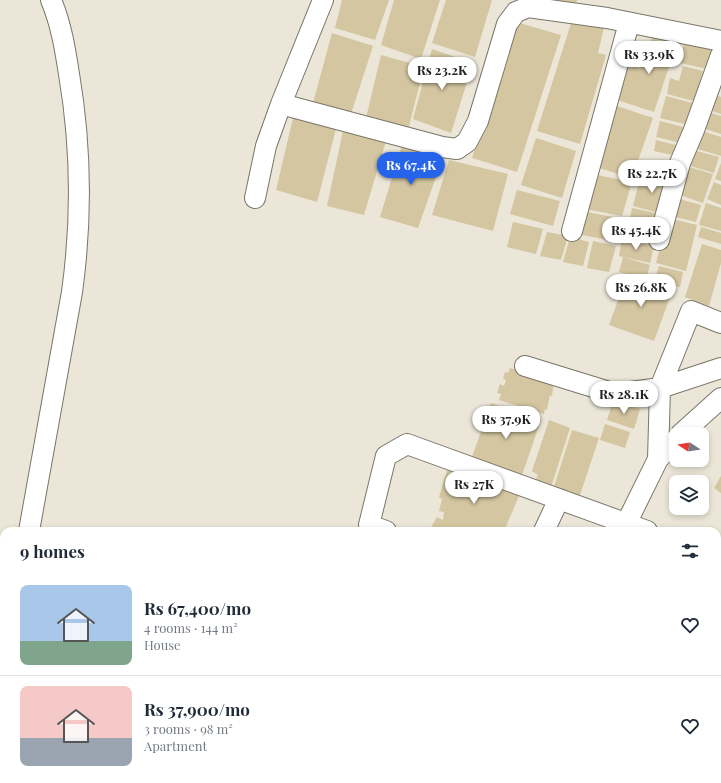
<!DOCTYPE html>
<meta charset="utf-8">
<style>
:root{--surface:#fff;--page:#f6f6f7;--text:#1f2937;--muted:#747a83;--line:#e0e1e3;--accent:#2563eb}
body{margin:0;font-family:"Playfair Display",serif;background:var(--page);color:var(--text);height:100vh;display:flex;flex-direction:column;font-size:15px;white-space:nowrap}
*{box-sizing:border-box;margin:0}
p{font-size:13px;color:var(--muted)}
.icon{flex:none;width:22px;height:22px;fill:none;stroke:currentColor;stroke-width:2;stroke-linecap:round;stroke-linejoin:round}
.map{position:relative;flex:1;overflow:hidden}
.panel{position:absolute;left:0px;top:527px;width:721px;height:256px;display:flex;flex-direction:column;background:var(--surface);border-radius:12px 12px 0 0;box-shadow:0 2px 6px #0003}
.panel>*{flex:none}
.needle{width:26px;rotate:282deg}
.controls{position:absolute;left:669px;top:427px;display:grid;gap:8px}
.controls a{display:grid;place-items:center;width:40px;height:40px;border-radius:8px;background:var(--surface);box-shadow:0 2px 6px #0003;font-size:20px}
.price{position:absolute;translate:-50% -34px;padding:0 9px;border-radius:14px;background:#fff;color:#222;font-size:13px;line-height:26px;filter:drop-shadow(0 1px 2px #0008)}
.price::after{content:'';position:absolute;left:50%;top:24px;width:12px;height:9px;margin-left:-6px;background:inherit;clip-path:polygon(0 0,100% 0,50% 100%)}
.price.on{background:var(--accent);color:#fff}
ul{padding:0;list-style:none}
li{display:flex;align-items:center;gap:12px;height:100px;padding:0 20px}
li+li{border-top:1px solid var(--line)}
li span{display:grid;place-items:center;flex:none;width:112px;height:80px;border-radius:8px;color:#555}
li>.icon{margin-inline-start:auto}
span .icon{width:48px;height:48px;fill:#fffc;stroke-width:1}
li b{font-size:17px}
h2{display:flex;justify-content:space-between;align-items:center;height:48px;padding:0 20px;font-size:17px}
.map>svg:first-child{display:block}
.building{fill:#d3c6a0}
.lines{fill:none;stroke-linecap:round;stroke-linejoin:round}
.minor-casing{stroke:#797568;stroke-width:22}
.minor{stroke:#fff;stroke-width:20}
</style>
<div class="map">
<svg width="721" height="783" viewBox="0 0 721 783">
<rect width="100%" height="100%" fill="#ebe6d7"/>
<path class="building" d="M342 0H389L375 40 335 28Z
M394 0H440L421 59 381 45Z
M446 0H492L475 57 432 43Z
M553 0H577L576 4Z
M572 20 604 27 598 53 606 55 580 144 537 131Z
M516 22 561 35 517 172 472 158Z
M332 33 373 46 351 114 313 103Z
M654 33 678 40 654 112 617 100 628 64 640 68Z
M685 40 720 48 712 70 680 63Z
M432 49 473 63 451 133 413 119Z
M381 55 424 67 408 130 366 118Z
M683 66 703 71 699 85 705 87 701 103 667 94 670 78 679 81Z
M715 95 721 97V114L709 110Z
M666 96 700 105 693 126 660 118Z
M617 106 653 118 632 178 599 168Z
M708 112 721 116V134L702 128Z
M293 118 336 129 317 202 276 190Z
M660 121 691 129 685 144 656 137Z
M699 130 721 137V156L691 147Z
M343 131 386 141 364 215 327 206Z
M536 138 576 151 562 198 521 185Z
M656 140 680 146 677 156 654 151Z
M402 145 443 157 418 228 380 217Z
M689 149 719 157 714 173 684 164Z
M449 160 508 174 493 231 432 215Z
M721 163V181L715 179Z
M686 166 713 174 703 203 677 194Z
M592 174 632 182 622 216 585 209Z
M641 174 671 182 663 214 633 206Z
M714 182 721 185V205L707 199Z
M517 190 560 201 553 226 510 214Z
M676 198 701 205 696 222 671 216Z
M706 203 721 208V231L699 225Z
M632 208 660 214 657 229 629 223Z
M582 211 623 219 618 242 577 234Z
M668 218 697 225 686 271 656 263Z
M513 222 543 229 536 254 507 247Z
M627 225 655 231 653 244 625 238Z
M701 227 721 233V244L698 237Z
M547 232 568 236 561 260 540 256Z
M570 237 589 242 583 266 563 262Z
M622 239 654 246 650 263 619 256Z
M593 241 616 246 609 272 587 268Z
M702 244 721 250V263L709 306 685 297Z
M623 257 650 265 646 279 619 272Z
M659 266 683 272 680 287 654 281Z
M627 276 673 289 654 341 609 325Z
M510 368 554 382 552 396 550 395 547 410 545 409 544 414 499 400 501 394 497 393 500 384 504 386 506 380 503 379 505 372 508 373Z
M613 401 640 409 634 429 607 420Z
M491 403 541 420 521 478 471 460Z
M549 420 570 428 551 487 533 485 538 475 532 471Z
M605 424 630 432 625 448 600 440Z
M572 430 599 438 579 498 553 490Z
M448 467 473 481 471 487 475 486 477 479 492 482 489 490 492 494 494 485 516 492 519 496 504 531H452L453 530 448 528 447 531 430 529 437 517 443 520 444 512 439 511 442 499 439 497Z
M721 476V493L714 488Z
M717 616H721V633L717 630Z
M717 636 721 638V658L717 666Z
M717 763 721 765V783H700L696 781V779H717Z
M109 779H126L124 783H108Z
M155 779H185L183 783H164Z
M254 779H269L267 783H255L253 782Z
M282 779H295L304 783H281Z
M310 779H340L348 783H319Z
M380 779H396L398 783H382Z
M434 779H479V783H434Z
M584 779H604L602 783H594L584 781Z
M633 779H660L659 783H633Z"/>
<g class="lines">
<g class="minor-casing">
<path id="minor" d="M323 0 281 104 442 147 457 149 467 142 478 121 507 24 516 12 528 7 607 18 721 41
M255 198 266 146 281 104
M572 231 629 23
M659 240 680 163 694 130 721 55
M525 366 616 394 660 388 721 368
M681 434 721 398
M658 459 660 388 691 311 721 323
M626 524 658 459 676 440
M29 531 72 292C82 220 81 145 69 74 65 48 61 24 51 0
M386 531 369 525 386 456 407 444 647 531
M544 531 559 499
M717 556 721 558
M717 610H721
M717 704 721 697
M426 779 427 783
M7 783V779
M359 783 363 779
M562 783 568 780 579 783
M675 783 677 779"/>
</g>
<use href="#minor" class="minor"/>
</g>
</svg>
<div class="controls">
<a><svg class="needle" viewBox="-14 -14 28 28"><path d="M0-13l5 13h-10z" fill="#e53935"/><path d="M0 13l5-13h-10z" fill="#747a83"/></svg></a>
<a><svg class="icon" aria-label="layers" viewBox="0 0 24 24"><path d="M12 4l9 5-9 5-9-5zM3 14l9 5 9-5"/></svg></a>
</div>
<b class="price" style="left:649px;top:75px">Rs 33.9K</b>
<b class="price" style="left:442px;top:91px">Rs 23.2K</b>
<b class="price on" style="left:411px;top:186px">Rs 67.4K</b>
<b class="price" style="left:652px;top:194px">Rs 22.7K</b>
<b class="price" style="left:636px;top:251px">Rs 45.4K</b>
<b class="price" style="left:641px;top:308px">Rs 26.8K</b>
<b class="price" style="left:624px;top:415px">Rs 28.1K</b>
<b class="price" style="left:506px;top:440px">Rs 37.9K</b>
<b class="price" style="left:474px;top:505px">Rs 27K</b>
<section class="panel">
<h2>9 homes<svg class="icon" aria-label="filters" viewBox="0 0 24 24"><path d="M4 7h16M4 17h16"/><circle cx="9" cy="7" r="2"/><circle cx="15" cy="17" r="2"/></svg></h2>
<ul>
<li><span style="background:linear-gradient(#a9c7e8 70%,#7fa58c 0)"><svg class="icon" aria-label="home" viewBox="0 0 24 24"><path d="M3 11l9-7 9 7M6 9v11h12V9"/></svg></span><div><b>Rs 67,400/mo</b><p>4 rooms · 144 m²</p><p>House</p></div><svg class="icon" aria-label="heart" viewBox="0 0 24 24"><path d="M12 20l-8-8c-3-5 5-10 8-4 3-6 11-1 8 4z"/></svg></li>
<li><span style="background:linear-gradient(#f6c9c9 65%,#9aa5b1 0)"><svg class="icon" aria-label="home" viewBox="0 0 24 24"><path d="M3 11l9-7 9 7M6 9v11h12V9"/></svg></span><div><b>Rs 37,900/mo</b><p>3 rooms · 98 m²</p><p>Apartment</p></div><svg class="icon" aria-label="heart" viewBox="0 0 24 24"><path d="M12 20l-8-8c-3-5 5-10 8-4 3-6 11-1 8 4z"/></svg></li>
</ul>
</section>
</div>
